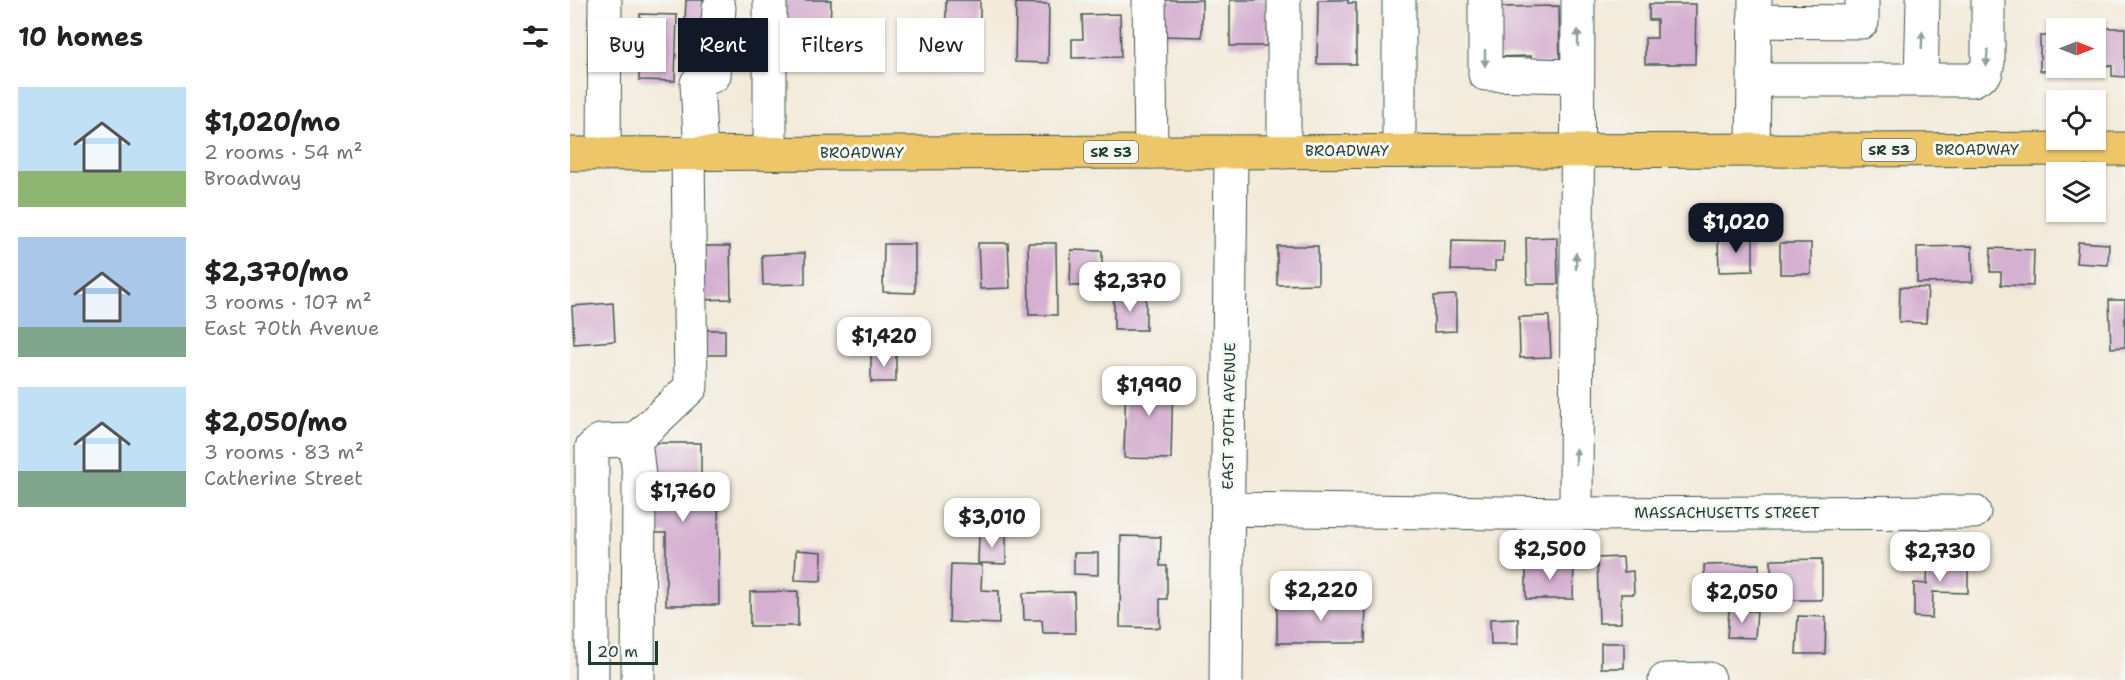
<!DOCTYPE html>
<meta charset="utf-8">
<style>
:root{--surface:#fff;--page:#f6f6f6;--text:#222;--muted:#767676;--accent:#111827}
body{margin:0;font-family:"Shantell Sans",sans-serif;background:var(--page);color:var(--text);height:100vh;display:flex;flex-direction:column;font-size:22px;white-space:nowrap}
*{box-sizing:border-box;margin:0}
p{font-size:20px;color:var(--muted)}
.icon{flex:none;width:33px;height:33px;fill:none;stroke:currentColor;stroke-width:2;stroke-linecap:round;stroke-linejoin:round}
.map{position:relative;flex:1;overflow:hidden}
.panel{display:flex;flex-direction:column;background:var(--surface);width:570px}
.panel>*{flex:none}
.banner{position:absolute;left:18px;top:18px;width:570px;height:54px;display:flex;gap:12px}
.needle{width:39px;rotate:90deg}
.tools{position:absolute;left:1476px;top:18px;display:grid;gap:12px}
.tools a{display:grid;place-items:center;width:60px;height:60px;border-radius:0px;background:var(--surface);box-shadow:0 2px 4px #0004;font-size:30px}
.scale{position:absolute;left:18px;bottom:15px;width:70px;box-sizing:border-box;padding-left:6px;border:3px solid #1f3d34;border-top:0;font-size:16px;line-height:21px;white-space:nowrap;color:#1f3d34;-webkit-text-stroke:4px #f6f6f2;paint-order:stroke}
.price{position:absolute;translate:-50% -51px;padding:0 14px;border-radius:12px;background:#fff;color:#222;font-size:20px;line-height:39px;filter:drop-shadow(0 2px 3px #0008)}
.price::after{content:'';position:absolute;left:50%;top:36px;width:18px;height:14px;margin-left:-9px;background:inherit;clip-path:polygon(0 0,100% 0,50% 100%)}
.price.on{background:var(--accent);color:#fff}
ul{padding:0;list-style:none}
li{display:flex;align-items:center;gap:18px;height:150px;padding:0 18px}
li span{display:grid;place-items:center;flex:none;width:168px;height:120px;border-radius:0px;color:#555}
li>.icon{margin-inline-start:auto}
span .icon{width:72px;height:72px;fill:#fffc;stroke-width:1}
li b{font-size:26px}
h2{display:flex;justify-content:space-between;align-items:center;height:72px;padding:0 18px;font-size:26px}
.tag{padding:0 21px;border-radius:0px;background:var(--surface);box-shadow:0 2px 4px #0004;font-size:21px;line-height:54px}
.tag.on{background:var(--accent);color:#fff}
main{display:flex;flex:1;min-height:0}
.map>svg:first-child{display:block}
.building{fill:#d5b0d0}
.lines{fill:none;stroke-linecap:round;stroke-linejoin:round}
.minor-casing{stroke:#3f574d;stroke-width:35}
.major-casing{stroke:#3f574d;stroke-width:35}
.minor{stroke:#fff;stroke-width:33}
.major{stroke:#ecc669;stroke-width:33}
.oneway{fill:#8f9e9a}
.labels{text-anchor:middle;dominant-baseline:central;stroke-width:6;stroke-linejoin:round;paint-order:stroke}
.shield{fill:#f6f6f2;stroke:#60746d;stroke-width:1.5}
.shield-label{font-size:14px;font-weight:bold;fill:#1f3d34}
.street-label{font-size:15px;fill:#1f3d34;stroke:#f6f6f2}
</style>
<main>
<section class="panel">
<h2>10 homes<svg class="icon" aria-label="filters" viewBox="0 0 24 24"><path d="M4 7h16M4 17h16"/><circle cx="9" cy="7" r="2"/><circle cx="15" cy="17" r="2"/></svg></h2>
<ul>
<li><span style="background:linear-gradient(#bfe0f5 70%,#8fb573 0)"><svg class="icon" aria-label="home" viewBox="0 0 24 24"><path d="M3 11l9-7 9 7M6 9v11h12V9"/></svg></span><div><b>$1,020/mo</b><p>2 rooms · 54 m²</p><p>Broadway</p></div></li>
<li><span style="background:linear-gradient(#a9c7e8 75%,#7fa58c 0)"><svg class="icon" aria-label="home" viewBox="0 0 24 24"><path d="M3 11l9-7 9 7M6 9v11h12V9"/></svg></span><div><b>$2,370/mo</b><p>3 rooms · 107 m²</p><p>East 70th Avenue</p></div></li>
<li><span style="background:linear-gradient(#bfe0f5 70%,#7fa58c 0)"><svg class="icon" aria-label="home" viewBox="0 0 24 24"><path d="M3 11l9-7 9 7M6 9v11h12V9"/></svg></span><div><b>$2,050/mo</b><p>3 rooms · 83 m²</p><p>Catherine Street</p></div></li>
</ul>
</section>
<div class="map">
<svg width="1555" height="680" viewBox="0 0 1555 680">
<rect width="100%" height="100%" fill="#f6f6f2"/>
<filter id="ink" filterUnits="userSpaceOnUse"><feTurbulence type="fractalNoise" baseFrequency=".0167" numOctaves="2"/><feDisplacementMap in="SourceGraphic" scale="12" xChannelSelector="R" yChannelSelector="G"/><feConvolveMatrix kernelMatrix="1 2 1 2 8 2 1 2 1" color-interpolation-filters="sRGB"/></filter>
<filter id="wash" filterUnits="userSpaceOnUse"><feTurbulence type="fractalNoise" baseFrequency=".008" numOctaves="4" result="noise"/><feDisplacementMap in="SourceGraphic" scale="24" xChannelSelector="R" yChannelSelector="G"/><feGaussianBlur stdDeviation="1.35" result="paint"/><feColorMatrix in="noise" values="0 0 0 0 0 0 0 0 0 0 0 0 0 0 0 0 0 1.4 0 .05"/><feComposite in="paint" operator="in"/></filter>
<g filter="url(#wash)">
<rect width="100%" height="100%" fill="#f3eada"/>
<g id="blocks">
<path class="building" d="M116 0H135L134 22H115Z
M213 0H261L260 31 213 30Z
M376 0H410V62H376Z
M592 0H632V37L592 36Z
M660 0H698L697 46H660Z
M748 0H778V3H786V64H747Z
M446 3 479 4 478 63 445 62Z
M1079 4H1126L1125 64H1075V38H1087V20H1079Z
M989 6 990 65 962 66 961 56 926 57V7Z
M70 14 107 15 105 81 69 80Z
M550 14 551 57 502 58V39H513L512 15Z
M1532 28H1555V77L1542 76V66L1531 65Z
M1470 36H1486V68H1504V70L1470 71Z
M987 237 988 284H957L956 238Z
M1183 237V271L1149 272 1148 238Z
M882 240 934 241 933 261H925V271L881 270Z
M1508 242 1539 244 1538 265 1506 263Z
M408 243H438L440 288 410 289Z
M458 243H486L487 315H459Z
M1210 243H1241V274H1210Z
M314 244H345V293L313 292Z
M131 246H160L161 299 131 300Z
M707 246H748V284L707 285Z
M1402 246 1403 282 1347 283V247Z
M1421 248 1464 250 1463 286 1431 285V272H1420Z
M501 250 532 251V286H500Z
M235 253V284L193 285 192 255Z
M1330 287 1358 288 1356 323 1329 322Z
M886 295V331L864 332V296Z
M544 296H576V330H544Z
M1539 300H1555V347L1541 348Z
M43 303 45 341 4 344 2 306Z
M979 316 981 357 950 358 949 317Z
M131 330H155V355H131Z
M301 354H326V382H301Z
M556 375 603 376 601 459 554 458Z
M75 443H131V491H148L149 605H96V533H69L68 495H93V483H75Z
M409 534 436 535V564L408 563Z
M551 536 591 537 590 566H597V599H590V628L550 627Z
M226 550 252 552 251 581 225 580Z
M504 553H528V575L504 574Z
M1053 557 1054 572 1063 571 1064 594H1051V623H1029L1027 558Z
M1358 557 1398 558V593L1363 592 1362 618 1344 617V583L1357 584Z
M1252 559V600H1202L1201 560Z
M956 563H1004L1003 599H956Z
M381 564 412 565 411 590 429 591V624L379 622Z
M1189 564 1190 596 1135 597 1134 565Z
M228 591V626H180V592Z
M504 592 505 633H473L472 620H454L453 593Z
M707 600 796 601 795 643H707Z
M1159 610 1187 611 1185 638 1157 637Z
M1228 616 1256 617 1255 654H1226Z
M948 618V644H921L920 619Z
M1031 643H1054V668H1031Z"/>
</g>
</g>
<g filter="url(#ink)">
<use href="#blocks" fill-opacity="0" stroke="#3f574d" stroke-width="1.5"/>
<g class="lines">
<g class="minor-casing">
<path id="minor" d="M200 0V153
M579 0 581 152
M829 0V151
M915 0V74L1007 76
M1184 21 1292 22V0
M1184 80H1403L1416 72 1418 62V0
M1351 80 1353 0
M1183 150 1185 0
M714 152V0
M131 153 127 83 144 75 149 8
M34 154 35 0
M65 440 69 476 68 680
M658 509 1006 514 1404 512
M1006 514 1008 0
M22 680V448L30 441 65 440 121 387 118 153
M656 680 661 152
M1095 680 1139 679"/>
</g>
<g class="major-casing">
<path id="major" d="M0 154 1555 149"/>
</g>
<use href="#minor" class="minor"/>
<use href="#major" class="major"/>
</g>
<defs><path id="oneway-solid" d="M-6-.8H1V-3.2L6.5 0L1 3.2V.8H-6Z" transform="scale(1.5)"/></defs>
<g class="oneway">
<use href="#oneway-solid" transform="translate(1008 38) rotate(-90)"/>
<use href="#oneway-solid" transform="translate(1352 40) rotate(-88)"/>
<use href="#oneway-solid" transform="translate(915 58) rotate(90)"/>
<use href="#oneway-solid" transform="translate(1417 58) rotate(94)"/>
<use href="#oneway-solid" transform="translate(1006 261) rotate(-90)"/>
<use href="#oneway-solid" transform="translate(1006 456) rotate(-90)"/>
</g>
</g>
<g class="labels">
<g class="shield">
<rect x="1292" y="139" width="54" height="22" rx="4.5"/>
<rect x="514" y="141" width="54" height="22" rx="4.5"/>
</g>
<g class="shield-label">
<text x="1319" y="150">SR 53</text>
<text x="541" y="152">SR 53</text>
</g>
<g class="street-label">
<text x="1407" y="150">BROADWAY</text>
<text x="777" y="151">BROADWAY</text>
<text x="292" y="153">BROADWAY</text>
<text transform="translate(659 416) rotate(-89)">EAST 70TH AVENUE</text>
<text x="1157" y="513">MASSACHUSETTS STREET</text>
</g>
</g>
</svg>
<div class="tools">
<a><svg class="needle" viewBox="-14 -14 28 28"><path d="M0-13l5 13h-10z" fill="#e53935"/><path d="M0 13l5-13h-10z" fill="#767676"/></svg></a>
<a><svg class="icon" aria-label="locate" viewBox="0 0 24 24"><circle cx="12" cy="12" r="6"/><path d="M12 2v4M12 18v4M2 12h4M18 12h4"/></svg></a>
<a><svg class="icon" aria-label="layers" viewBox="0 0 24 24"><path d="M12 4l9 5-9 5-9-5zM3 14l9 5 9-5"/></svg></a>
</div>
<div class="scale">20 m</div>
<b class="price on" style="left:1166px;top:254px">$1,020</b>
<b class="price" style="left:560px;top:313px">$2,370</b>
<b class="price" style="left:314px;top:368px">$1,420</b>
<b class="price" style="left:579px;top:417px">$1,990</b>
<b class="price" style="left:113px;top:523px">$1,760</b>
<b class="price" style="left:422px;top:549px">$3,010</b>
<b class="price" style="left:980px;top:581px">$2,500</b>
<b class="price" style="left:1370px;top:583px">$2,730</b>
<b class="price" style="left:751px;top:622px">$2,220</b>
<b class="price" style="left:1172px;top:624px">$2,050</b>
<div class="banner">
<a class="tag">Buy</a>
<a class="tag on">Rent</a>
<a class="tag">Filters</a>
<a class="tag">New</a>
</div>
</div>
</main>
